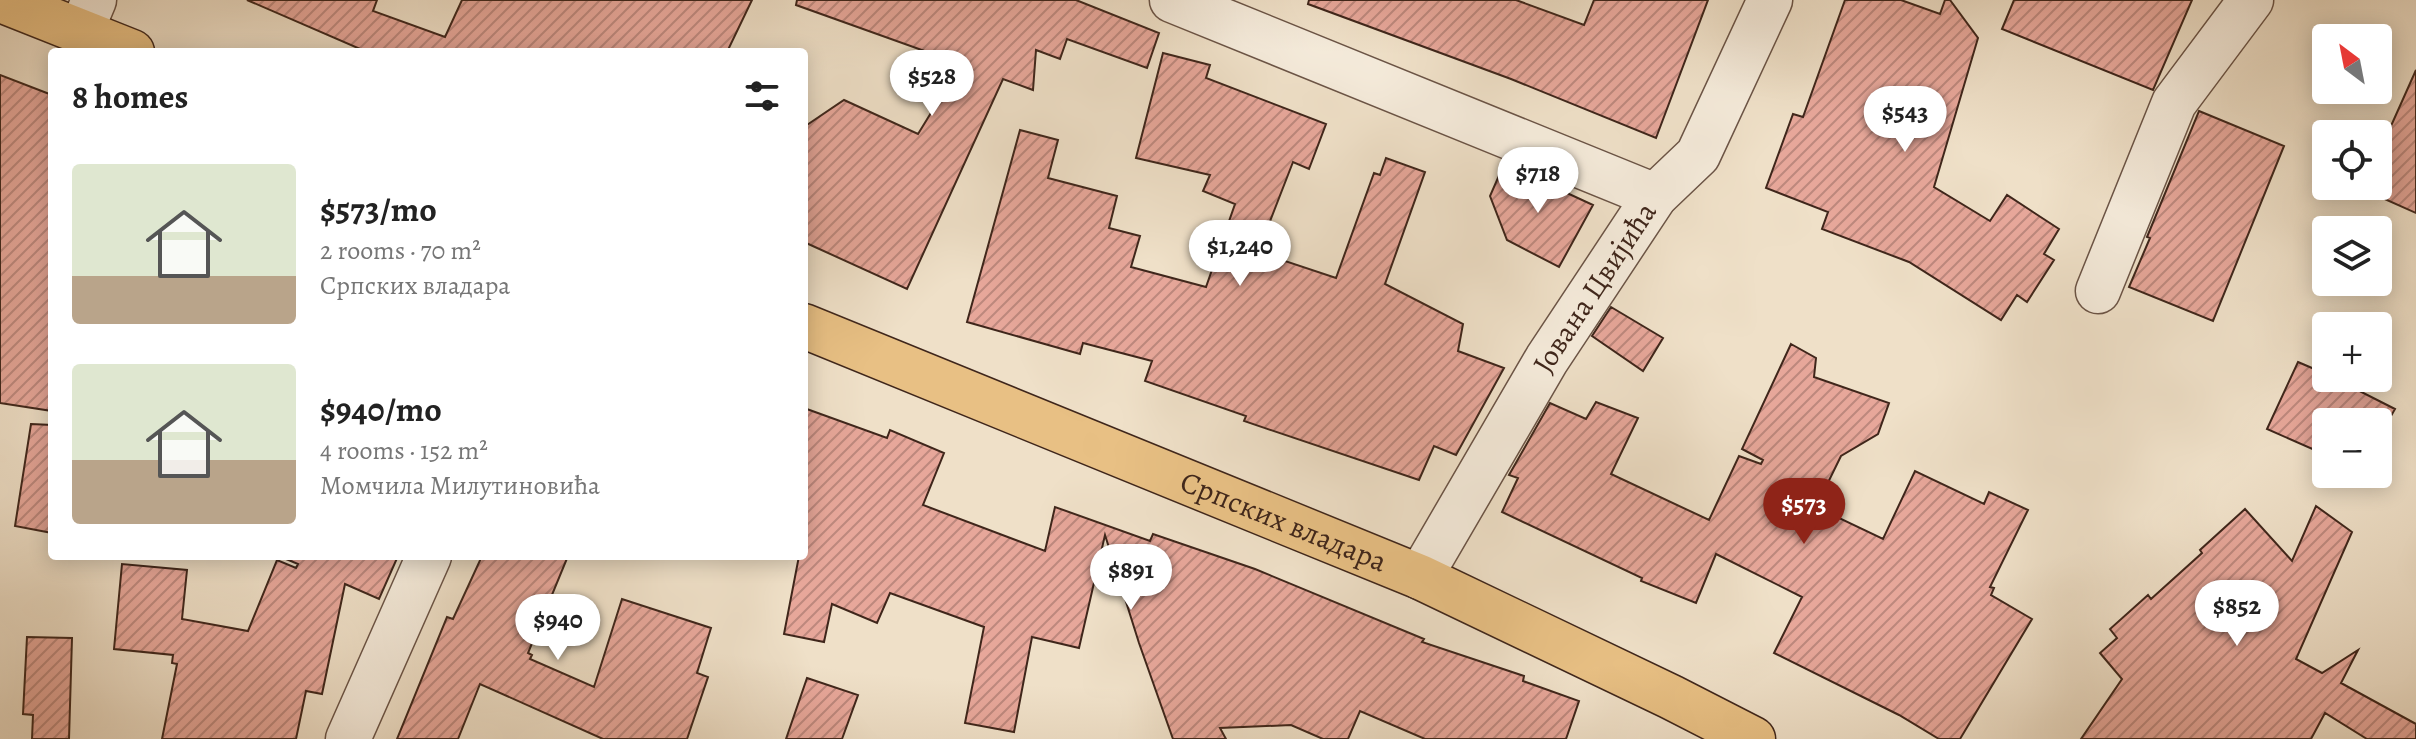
<!DOCTYPE html>
<meta charset="utf-8">
<style>
:root{--surface:#fff;--page:#f2f2f2;--text:#222;--muted:#767676;--accent:#8f2418}
body{margin:0;font-family:Alegreya,serif;background:var(--page);color:var(--text);height:100vh;display:flex;flex-direction:column;font-size:30px;white-space:nowrap}
*{box-sizing:border-box;margin:0}
p{font-size:26px;color:var(--muted)}
.icon{flex:none;width:44px;height:44px;fill:none;stroke:currentColor;stroke-width:2;stroke-linecap:round;stroke-linejoin:round}
.map{position:relative;flex:1;overflow:hidden}
.side{position:absolute;left:48px;top:48px;width:760px;height:512px;display:flex;flex-direction:column;background:var(--surface);border-radius:8px;box-shadow:0 4px 20px #0003}
.side>*{flex:none}
.needle{width:52px;rotate:328deg}
.buttons{position:absolute;left:2312px;top:24px;display:grid;gap:16px}
.buttons a{display:grid;place-items:center;width:80px;height:80px;border-radius:8px;background:var(--surface);box-shadow:0 4px 20px #0003;font-size:40px}
.price{position:absolute;translate:-50% -68px;padding:0 18px;border-radius:28px;background:#fff;color:#222;font-size:26px;line-height:52px;filter:drop-shadow(0 2px 4px #0008)}
.price::after{content:'';position:absolute;left:50%;top:48px;width:24px;height:18px;margin-left:-12px;background:inherit;clip-path:polygon(0 0,100% 0,50% 100%)}
.price.active{background:var(--accent);color:#fff}
ul{padding:0;list-style:none}
li{display:flex;align-items:center;gap:24px;height:200px;padding:0 24px}
li span{display:grid;place-items:center;flex:none;width:224px;height:160px;border-radius:8px;color:#555}
li>.icon{margin-inline-start:auto}
span .icon{width:96px;height:96px;fill:#fffc;stroke-width:1}
li b{font-size:34px}
h2{display:flex;justify-content:space-between;align-items:center;height:96px;padding:0 24px;font-size:34px}
.map>svg:first-child{display:block}
.building{fill:url(#building-hatch);stroke:#3f261b;stroke-width:2}
.lines{fill:none;stroke-linecap:round;stroke-linejoin:round}
.minor-casing{stroke:#6b5446;stroke-width:47}
.major-casing{stroke:#3f261b;stroke-width:47}
.minor{stroke:#f5ebdb;stroke-width:44}
.major{stroke:#e8c084;stroke-width:44}
.labels{text-anchor:middle;dominant-baseline:central;stroke-width:7;stroke-linejoin:round;paint-order:stroke}
.street-label{font-size:30px;fill:#3f261b;stroke:#f5ebdb}
</style>
<div class="map">
<svg width="2416" height="739" viewBox="0 0 2416 739">
<defs>
<pattern id="building-hatch" width="6" height="6" patternUnits="userSpaceOnUse" patternTransform="scale(2)"><rect width="6" height="6" fill="#e7a79a"/><path d="M-1 1l2-2M0 6l6-6M5 7l2-2" fill="none" stroke="#bd887d"/></pattern>
</defs>
<rect width="100%" height="100%" fill="#efe0c8"/>
<filter id="stains"><feTurbulence type="fractalNoise" baseFrequency=".0025" numOctaves="4"/><feColorMatrix values="0 0 0 0 .2 0 0 0 0 .09 0 0 0 0 .02 0 0 0 .5 -.17"/></filter>
<radialGradient id="worn" r=".72"><stop offset=".6" stop-color="#630" stop-opacity="0"/><stop offset="1" stop-color="#630" stop-opacity=".3"/></radialGradient>
<path class="building" d="M247 0H377L373 11 445 37 462 0H752L727 52H367Z
M797 0H1076L1159 33 1147 68 1067 39 1060 59 1036 50 1033 90 1003 79 907 289 804 242V127L844 100 918 134 961 64 796 5Z
M1309 0H1516L1584 25 1594 0H1708L1656 138 1511 79 1308 4Z
M1845 0H1901L1940 14 1945 0H1950L1978 38 1934 187 1990 221 2007 195 2059 229 2044 254 2054 260 2027 302 2017 295 2001 320 1909 262 1822 229 1828 212 1766 188 1793 114 1803 117Z
M2014 0H2192L2153 90 2002 29Z
M1163 53 1210 65 1206 78 1326 124 1309 169 1293 162 1258 252 1336 278 1374 173 1380 175 1386 158 1425 172 1385 284 1463 324 1458 351 1504 368 1456 455 1434 446 1419 480 1244 421 1246 416 1145 381 1152 361 1083 343 1080 354 967 322 1020 130 1058 140 1048 178 1117 196 1109 228 1140 236 1131 267 1206 287 1235 204 1203 191 1210 175 1136 158Z
M2416 70V213L2378 196V155Z
M0 75 52 95V411L0 403Z
M2199 111 2284 146 2213 321 2129 287 2150 238 2147 237Z
M1504 164 1593 205 1559 267 1507 240 1490 196Z
M1611 307 1663 338 1643 371 1592 336Z
M1791 344 1816 358 1814 377 1889 403 1878 434 1841 456 1816 507 1883 539 1915 471 1984 504 1989 492 2028 510 1990 587 1994 588 1991 595 2032 619 1960 739H1939L1899 715 1774 653 1802 597 1716 554 1696 603 1641 581 1642 578 1502 512 1518 478 1509 475 1550 403 1586 419 1596 402 1638 418 1611 474 1709 520 1739 456 1761 464 1763 460 1742 449Z
M2298 362 2326 374V378H2334L2395 409 2378 439V422H2326V455L2267 429Z
M804 408 887 438 890 430 944 453 923 505 1045 551 1055 507 1150 541 1153 534 1255 569 1424 639 1422 642 1524 676 1523 681 1579 701 1566 739H1425L1360 711 1348 739H1323L1291 725 1220 728 1226 739H1173L1139 643 1105 535 1079 648 1032 637 1014 732 965 723 984 627 890 593 877 623 832 604 824 642 784 634 799 556H804Z
M31 424 52 425V533L15 526Z
M2316 506 2352 532 2296 659 2322 673 2358 650 2341 683 2416 724V739H2367L2325 713 2311 739H2081L2122 679 2100 653 2117 638 2110 629 2148 595 2151 599 2202 553 2200 550 2245 509 2292 561Z
M279 556H398L379 599 345 584 322 694 306 691 296 739H162L177 664 172 663 173 655 114 649 122 564 187 570 182 619 248 631 277 560 296 568 298 564Z
M482 556H568L528 653 532 655 530 659 594 687 622 599 711 628 697 673 708 677 687 739H603L480 684 458 739H397L447 617 453 619Z
M27 637 72 638 69 739H32L33 715 23 714Z
M807 678 858 695 842 739H786Z"/>
<g class="lines">
<g class="minor-casing">
<g id="minor">
<path d="M1172 0 1655 196"/>
<path d="M81 31 94 0"/>
<path d="M2098 291 2174 103 2251 0"/>
<path id="s1" d="M1420 577 1547 359 1655 196 1698 155 1770 0"/>
<path d="M348 739 429 556"/>
</g>
</g>
<g class="major-casing">
<g id="major">
<path d="M1 0 132 52"/>
<path id="s2" d="M804 326 1420 577 1671 697 1753 739"/>
</g>
</g>
<use href="#minor" class="minor"/>
<use href="#major" class="major"/>
</g>
<g class="labels">
<g class="street-label">
<text stroke="none"><textPath href="#s1" startOffset="338">Јована Цвијића</textPath></text>
<text stroke="none"><textPath href="#s2" startOffset="518">Српских владара</textPath></text>
</g>
</g>
<rect width="100%" height="100%" filter="url(#stains)"/>
<rect width="100%" height="100%" fill="url(#worn)"/>
</svg>
<div class="buttons">
<a><svg class="needle" viewBox="-14 -14 28 28"><path d="M0-13l5 13h-10z" fill="#e53935"/><path d="M0 13l5-13h-10z" fill="#767676"/></svg></a>
<a><svg class="icon" aria-label="locate" viewBox="0 0 24 24"><circle cx="12" cy="12" r="6"/><path d="M12 2v4M12 18v4M2 12h4M18 12h4"/></svg></a>
<a><svg class="icon" aria-label="layers" viewBox="0 0 24 24"><path d="M12 4l9 5-9 5-9-5zM3 14l9 5 9-5"/></svg></a>
<a>+</a>
<a>−</a>
</div>
<b class="price" style="left:932px;top:118px">$528</b>
<b class="price" style="left:1905px;top:154px">$543</b>
<b class="price" style="left:1538px;top:215px">$718</b>
<b class="price" style="left:1240px;top:288px">$1,240</b>
<b class="price active" style="left:1804px;top:546px">$573</b>
<b class="price" style="left:1131px;top:612px">$891</b>
<b class="price" style="left:2237px;top:648px">$852</b>
<b class="price" style="left:558px;top:662px">$940</b>
<section class="side">
<h2>8 homes<svg class="icon" aria-label="filters" viewBox="0 0 24 24"><path d="M4 7h16M4 17h16"/><circle cx="9" cy="7" r="2"/><circle cx="15" cy="17" r="2"/></svg></h2>
<ul>
<li><span style="background:linear-gradient(#dfe7d0 70%,#b9a48a 0)"><svg class="icon" aria-label="home" viewBox="0 0 24 24"><path d="M3 11l9-7 9 7M6 9v11h12V9"/></svg></span><div><b>$573/mo</b><p>2 rooms · 70 m²</p><p>Српских владара</p></div></li>
<li><span style="background:linear-gradient(#dfe7d0 60%,#b9a48a 0)"><svg class="icon" aria-label="home" viewBox="0 0 24 24"><path d="M3 11l9-7 9 7M6 9v11h12V9"/></svg></span><div><b>$940/mo</b><p>4 rooms · 152 m²</p><p>Момчила Милутиновића</p></div></li>
</ul>
</section>
</div>
